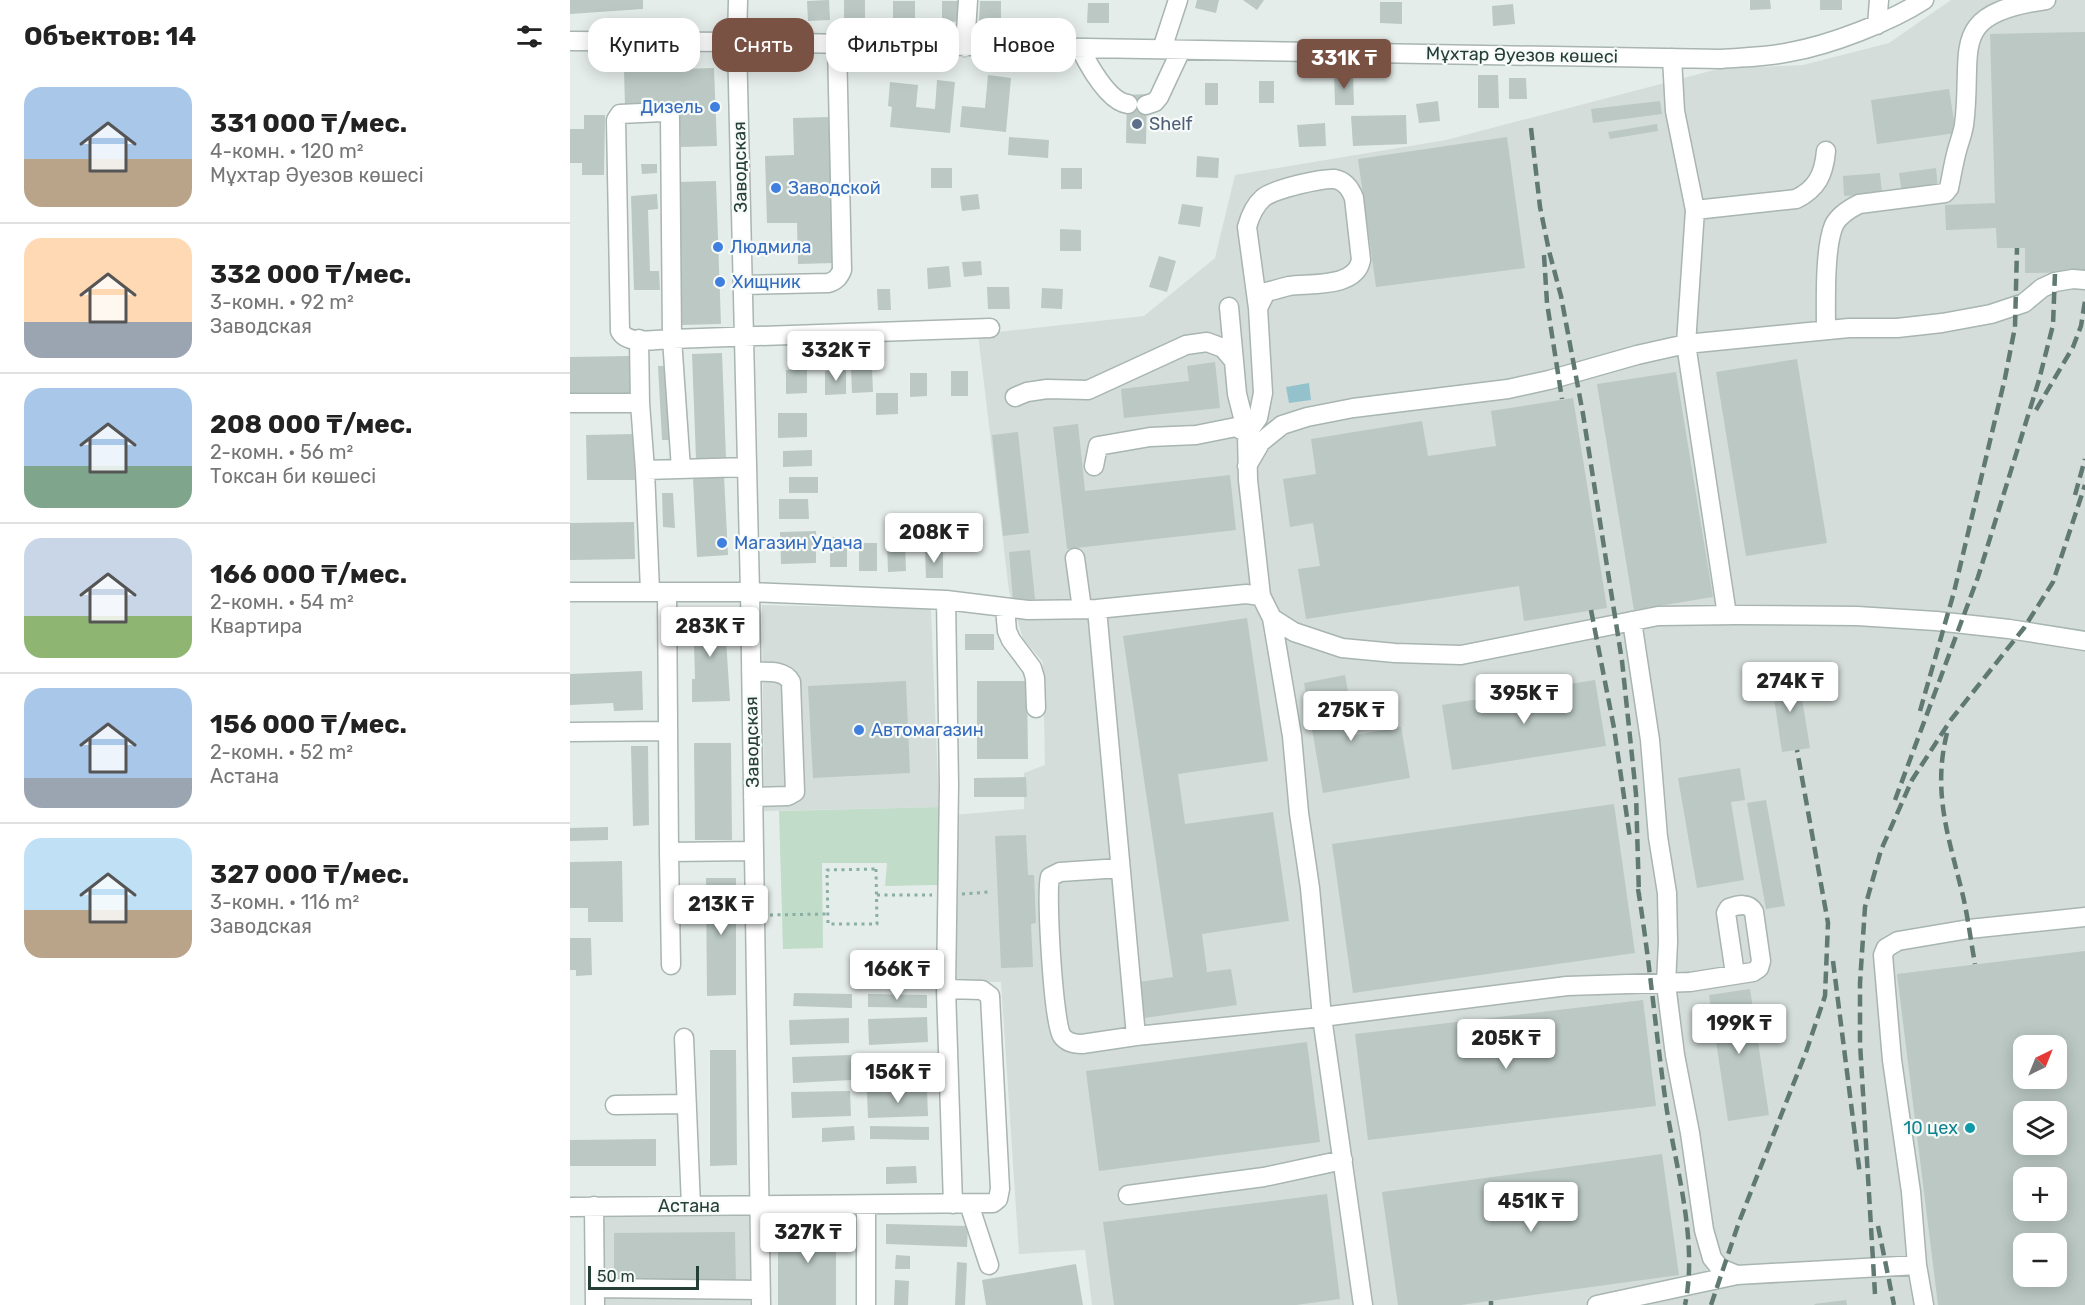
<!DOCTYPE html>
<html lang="ru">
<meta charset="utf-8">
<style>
:root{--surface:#fff;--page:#f2f2f2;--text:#222;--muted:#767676;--line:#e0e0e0;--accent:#7a5243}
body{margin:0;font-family:Rubik,sans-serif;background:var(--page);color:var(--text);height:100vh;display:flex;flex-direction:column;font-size:22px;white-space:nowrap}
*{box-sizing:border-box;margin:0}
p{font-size:20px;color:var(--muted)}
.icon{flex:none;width:33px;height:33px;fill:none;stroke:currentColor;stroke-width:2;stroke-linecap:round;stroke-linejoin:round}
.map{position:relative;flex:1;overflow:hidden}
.panel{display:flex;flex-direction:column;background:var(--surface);width:570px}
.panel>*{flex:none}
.hud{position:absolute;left:18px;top:18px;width:570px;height:54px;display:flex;gap:12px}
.needle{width:39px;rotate:43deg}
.fabs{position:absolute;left:1443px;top:1035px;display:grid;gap:12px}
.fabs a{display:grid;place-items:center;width:54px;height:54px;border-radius:12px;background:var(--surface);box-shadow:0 3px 15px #0003;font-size:30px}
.scale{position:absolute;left:18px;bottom:15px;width:111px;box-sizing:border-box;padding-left:6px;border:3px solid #263e38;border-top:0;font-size:16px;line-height:21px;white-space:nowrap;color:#263e38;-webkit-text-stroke:4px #f6faf8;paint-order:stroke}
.price{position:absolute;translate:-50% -51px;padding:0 14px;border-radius:6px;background:#fff;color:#222;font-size:20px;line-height:39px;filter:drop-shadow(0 2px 3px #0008)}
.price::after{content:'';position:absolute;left:50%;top:36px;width:18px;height:14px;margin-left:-9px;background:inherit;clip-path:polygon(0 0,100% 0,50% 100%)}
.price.current{background:var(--accent);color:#fff}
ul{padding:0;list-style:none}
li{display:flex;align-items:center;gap:18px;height:150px;padding:0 24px}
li+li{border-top:2px solid var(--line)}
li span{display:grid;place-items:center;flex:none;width:168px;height:120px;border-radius:18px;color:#555}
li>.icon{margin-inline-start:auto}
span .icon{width:72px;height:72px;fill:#fffc;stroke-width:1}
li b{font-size:26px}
h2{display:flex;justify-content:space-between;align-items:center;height:72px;padding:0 24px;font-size:26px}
.tag{padding:0 21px;border-radius:18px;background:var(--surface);box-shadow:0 3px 15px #0003;font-size:21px;line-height:54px}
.tag.current{background:var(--accent);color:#fff}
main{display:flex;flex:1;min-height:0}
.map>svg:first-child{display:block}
.built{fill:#d4ddd9;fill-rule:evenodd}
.green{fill:#c1dcc9}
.water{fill:#93c2cd}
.building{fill:#bbc8c3;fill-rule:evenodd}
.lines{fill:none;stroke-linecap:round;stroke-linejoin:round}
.minor-casing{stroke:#a8b5b1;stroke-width:21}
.path{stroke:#89aea3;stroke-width:3;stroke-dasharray:3 4.5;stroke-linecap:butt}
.minor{stroke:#fff;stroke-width:18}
.rail{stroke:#617973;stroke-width:4.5;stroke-dasharray:12 6;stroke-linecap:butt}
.shop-dot{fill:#3f7fe0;stroke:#f6faf8;stroke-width:2}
.service-dot{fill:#5c6f8a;stroke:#f6faf8;stroke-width:2}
.culture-dot{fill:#0f9aa8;stroke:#f6faf8;stroke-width:2}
.labels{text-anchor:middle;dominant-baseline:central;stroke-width:4.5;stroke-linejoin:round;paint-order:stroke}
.street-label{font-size:18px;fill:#263e38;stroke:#f6faf8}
.shop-label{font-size:18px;fill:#366cbe;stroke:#f6faf8;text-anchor:start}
.service-label{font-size:18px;fill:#4e5e75;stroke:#f6faf8;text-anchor:start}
.culture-label{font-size:18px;fill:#0d838f;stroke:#f6faf8;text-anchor:end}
</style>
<main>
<section class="panel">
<h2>Объектов: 14<svg class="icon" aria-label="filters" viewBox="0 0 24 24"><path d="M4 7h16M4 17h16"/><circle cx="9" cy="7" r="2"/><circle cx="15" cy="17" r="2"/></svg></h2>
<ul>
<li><span style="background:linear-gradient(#a9c7e8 60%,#b9a48a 0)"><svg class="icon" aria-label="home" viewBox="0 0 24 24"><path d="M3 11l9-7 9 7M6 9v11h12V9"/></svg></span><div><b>331 000 ₸/мес.</b><p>4-комн. · 120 m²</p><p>Мұхтар Әуезов көшесі</p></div></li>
<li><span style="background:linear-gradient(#ffd9b3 70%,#9aa5b1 0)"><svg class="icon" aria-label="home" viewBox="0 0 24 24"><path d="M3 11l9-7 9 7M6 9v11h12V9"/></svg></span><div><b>332 000 ₸/мес.</b><p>3-комн. · 92 m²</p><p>Заводская</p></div></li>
<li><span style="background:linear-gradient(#a9c7e8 65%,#7fa58c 0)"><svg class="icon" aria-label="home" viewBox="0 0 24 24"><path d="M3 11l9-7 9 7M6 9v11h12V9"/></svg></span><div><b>208 000 ₸/мес.</b><p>2-комн. · 56 m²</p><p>Токсан би көшесі</p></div></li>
<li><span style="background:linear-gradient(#c9d6e8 65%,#8fb573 0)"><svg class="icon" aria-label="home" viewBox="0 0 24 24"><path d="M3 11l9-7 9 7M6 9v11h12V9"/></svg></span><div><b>166 000 ₸/мес.</b><p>2-комн. · 54 m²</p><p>Квартира</p></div></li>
<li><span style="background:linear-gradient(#a9c7e8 75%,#9aa5b1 0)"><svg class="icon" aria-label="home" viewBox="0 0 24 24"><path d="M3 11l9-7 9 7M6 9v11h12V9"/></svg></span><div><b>156 000 ₸/мес.</b><p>2-комн. · 52 m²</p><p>Астана</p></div></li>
<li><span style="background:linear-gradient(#bfe0f5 60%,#b9a48a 0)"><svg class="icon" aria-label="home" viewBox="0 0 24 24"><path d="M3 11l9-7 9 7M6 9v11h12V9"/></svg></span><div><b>327 000 ₸/мес.</b><p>3-комн. · 116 m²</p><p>Заводская</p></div></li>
</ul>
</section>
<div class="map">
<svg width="1515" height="1305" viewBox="0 0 1515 1305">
<rect width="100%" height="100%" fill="#e5edea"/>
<path class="built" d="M1381 0H1515V1305H522L515 1250 449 1254 431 982 383 981V815L454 809V773L475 765 473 662 453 639 439 591 408 334 574 316 645 258 665 175 876 140 1148 69 1233 65 1319 43ZM1454 1046H1486V1078H1454ZM1454 1112H1486V1144H1454ZM1454 1178H1486V1210H1454ZM1454 1244H1486V1276H1454Z
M192 605 361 609 369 807 194 811Z
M180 1216V1305H33V1217Z"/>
<path class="green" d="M369 807 368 885 315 886 317 863H252L253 948 213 949 209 811Z"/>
<path class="water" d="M739 383 741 400 719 403 716 387Z"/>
<path class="building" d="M0 0H73V9L0 14Z
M259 0 260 20 238 21 237 1Z
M274 0H295V19L274 18Z
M627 0H649L646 13 625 8Z
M673 0H694L687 10Z
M1180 0H1200L1201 9 1180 10Z
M1250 0H1272V10H1250Z
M323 1H345V21H323Z
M372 1H393V22L372 21Z
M410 1H431V21H409Z
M810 2H832V24L810 23Z
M518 3H539V23H517Z
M943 4 945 24 923 26 922 6Z
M1515 32V272L1455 273V248H1427L1426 228 1376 230 1375 205 1425 203 1420 34Z
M144 68 147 146 111 147 109 103 55 106 54 71Z
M764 74H783L784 105H765Z
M418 75 441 78 436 132 390 127 392 106 415 108Z
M908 75H928L929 108H908Z
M939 78H956L957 99H939Z
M367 80 385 82 380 133 320 127 322 107 318 106 320 82 348 85 346 107 365 109Z
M689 81H704V103H689Z
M635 83H648V105H635Z
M1379 89 1386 133 1307 144 1301 100Z
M577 94 576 144 556 143 557 95Z
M868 101 870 121 849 123 846 104Z
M1090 101 1092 114 1023 123 1021 109Z
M14 115H35L34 175H12V163H0V129H14Z
M836 115 837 144 783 146 781 116Z
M260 117 264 263 228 264 227 223H197L195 156 224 155 223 118Z
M755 123 756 146 729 147 727 125Z
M1087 124 1088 131 1040 139 1038 132Z
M439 137 479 140 478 158 438 155Z
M937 137 955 268 806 287 788 159Z
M627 156 649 158 648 178 626 177Z
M71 164H87V173L72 174Z
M361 168H382V188H361Z
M491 168H512V189H491Z
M1366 168 1368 189 1332 194 1329 173Z
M1310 173 1312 193 1274 196 1273 176Z
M146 181 151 324 111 325 106 182Z
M87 194 88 209 78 210 80 271H89L90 290H64L61 196Z
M408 194 410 209 392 211 390 196Z
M612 204 633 207 630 227 608 224Z
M490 229 511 230V251H490Z
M589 256 606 261 597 292 579 287Z
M411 261 412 275 394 277 392 262Z
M379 266 381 287 358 289 357 268Z
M417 287H439L440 309H418Z
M472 288 493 289 492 309 471 308Z
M307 289H320L321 310H308Z
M152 353 156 458 126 459 122 354Z
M59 356 60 394 0 395V357Z
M1227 359 1257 543 1176 556 1146 372Z
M645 362 650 408 554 418 551 389 619 381 617 366Z
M88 366H99L103 440H92Z
M302 368 303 392 282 393 281 369Z
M216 370H237V393L216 394Z
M276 370V394L255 395V371Z
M381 371H398V396H381Z
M1106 372 1143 597 1064 610 1027 384Z
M340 373H357V396L340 397Z
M306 393H328V414L306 415Z
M1003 398 1037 608 954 621 949 586 736 619 728 569 750 566 743 523 720 527 713 479 746 474 741 439 852 421 858 456 926 446 921 411Z
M208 413H237V437L208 438Z
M508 424 515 491 660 475 666 530 497 549 483 427Z
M448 432 459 533 433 536 422 435Z
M64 434 65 480H17L16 435Z
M242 450V466L213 467V451Z
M154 476 158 555 127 557 123 478Z
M219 477H248V493H219Z
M92 493H103L105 528 93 527Z
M209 499H238L239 519H209Z
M64 522 65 559 0 560V523Z
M246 531V563L211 564 210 532Z
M260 537H277V567H260Z
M289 543H307V571H289Z
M335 543 336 571 318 572 317 544Z
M355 550H373V578H356Z
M460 550 465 599 443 601 439 552Z
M158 614 159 640H156L160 701 122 702V679H125L124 641H121V615Z
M677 618 698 761 608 774 615 824 703 812 719 921 632 934 637 972 661 969 667 1005 574 1018 569 982 603 977 553 636Z
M395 634H424V650H395Z
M72 671 73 710 44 711 43 703 0 705V674Z
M1228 674 1240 748 1212 752 1201 678Z
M775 675 786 735 831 727 840 778 753 793 734 683Z
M1025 680 1036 746 882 770 872 705Z
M336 681 340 773 243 778 238 686Z
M407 681H457L458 759H407Z
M124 743H161L162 840H125Z
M61 746H78L79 825 63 826Z
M1170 768 1175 800 1161 802 1174 880 1127 888 1108 778Z
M456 777 457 797H404V778Z
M1196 800 1215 906 1196 909 1177 803Z
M1044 804 1065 953 783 993 762 844Z
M38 827V840L0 841V828Z
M456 835 458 875H464L466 923 461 924 463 967 431 968 425 836Z
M52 861 53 922H18V908H0V862Z
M136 878H166V995L137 996Z
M0 938H21L22 975 6 976V970H0Z
M1515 951V1305H1368L1327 974ZM1454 1046H1486V1078H1454ZM1454 1112H1486V1144H1454ZM1454 1178H1486V1210H1454ZM1454 1244H1486V1276H1454Z
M1180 989 1199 1115 1158 1121 1139 995Z
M224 993 282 994V1008L223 1006Z
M298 994 357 995V1008L298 1007Z
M1073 1000 1086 1106 798 1140 785 1034Z
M357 1017 358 1042 299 1045 298 1019Z
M279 1018V1043L220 1045 219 1020Z
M737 1042 750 1142 529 1171 516 1071Z
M140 1050H166L167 1165 140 1166Z
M356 1053V1078L297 1080 296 1055Z
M281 1055 282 1080 223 1083 222 1057Z
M357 1090 358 1116 298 1118 297 1092Z
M280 1091 281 1116 222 1118 221 1092Z
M284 1126 285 1140 252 1142V1128Z
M300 1126 359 1127V1140L300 1139Z
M86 1139V1166H0V1140Z
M1092 1154 1109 1275 891 1305H828L812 1192Z
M346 1166 347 1183 316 1184V1167Z
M757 1194 770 1299 726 1305H544L533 1222Z
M234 1221 266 1223V1305H208V1237L223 1223Z
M316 1224 398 1226 397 1247 316 1244Z
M165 1232 166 1284 44 1285V1233Z
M326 1255 340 1256V1269H325Z
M387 1262 397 1263 395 1305H385Z
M506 1264 513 1305H416L412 1280Z
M325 1280 339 1281 338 1305H324Z
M1276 1300 1277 1305H1245L1244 1304Z"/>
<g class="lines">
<g class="minor-casing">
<path id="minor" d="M168 0 167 42 180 592 191 1305
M1307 25 1309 0
M0 41 167 42 1151 59C1174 57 1197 57 1220 52 1260 45 1320 22 1354 0
M395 47 398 0
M510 48C518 64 538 102 558 104
M592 49 608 0
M1102 58 1105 111 1125 210 1116 344 1157 615
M576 105 585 102 589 97 611 50
M1125 210 1226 199C1247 189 1254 174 1256 151
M173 285 258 283C266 281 269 277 272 270L267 44
M659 307 667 394 677 433
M1256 330C1256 305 1254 248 1264 225 1269 215 1279 209 1289 204L1375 193 1379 188C1382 174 1384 160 1388 147 1390 140 1393 132 1394 125 1404 49 1375 14 1476 0
M69 339 70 403 75 470
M445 397 457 392 477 389 518 390 616 345 637 342 653 348 664 361
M0 403H70
M677 433 688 418 693 393 688 308 696 292C704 290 712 288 719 286 741 283 786 288 791 260L784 198C781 190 775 181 765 179 751 178 704 189 693 198 684 206 680 216 677 227L688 308
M524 466 528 446 580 437 626 435 666 427 677 433 678 480 691 596
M677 466 691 442 712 425 737 417 783 408 938 389 979 380 1067 355 1116 344 1279 328H1327L1372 323 1421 314 1454 303 1472 288 1485 282 1503 279 1515 280
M111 469 102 339C87 339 58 346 50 331L46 120 50 114 93 112 100 117 102 339 420 328
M505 558 512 609
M80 591 75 470 177 467
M0 592H180L376 600 458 610 527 609 566 1036
M97 592 99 852 184 851
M376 600 379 785 376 989 383 1204
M435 608 437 631 441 640 462 668 465 678 466 708
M527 609 676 594 691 596 702 618 724 632 772 648 825 653 891 655 1088 616 1166 615 1287 616 1366 621 1439 629 1515 641
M702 618 722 736 729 813 740 888 752 1017 997 986 1120 982 1183 972 1189 968 1191 961 1184 912C1179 902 1168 905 1159 908L1156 913 1165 974
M1062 621 1080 740 1088 837 1097 893 1098 942 1096 984 1105 1055 1120 1133 1134 1230 1142 1258 1150 1268 1167 1275
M181 672C195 672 214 669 221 682L225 792 218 796 183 797
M0 732 97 731
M99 852 101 965
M550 868 490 872 480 877C476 893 483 1023 492 1036 497 1043 504 1044 512 1044L566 1036 752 1017 793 1305
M114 1038 121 1206
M45 1105 117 1104
M558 1195 694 1177 773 1160
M399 1204 419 1265
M24 1206 25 1305
M0 1207 423 1203 428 1199 430 1189 420 996 412 990 376 989
M1347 1265 1341 1192 1322 1060 1313 955 1316 948 1328 941 1399 929 1515 917
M25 1288 191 1290
M296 1305V1205
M1027 1305 1167 1275 1347 1265 1354 1305"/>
</g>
<path class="path" d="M306 869 307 924H258L257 870Z
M392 894 419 892
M307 895H362
M200 915 258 914"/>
<use href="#minor" class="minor"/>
<path class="rail" d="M961 128 970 207 979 251 991 296 1013 414 1052 661 1066 794 1069 896
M974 255 977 303 992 399
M1466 410 1503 347 1511 326 1515 301
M1505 495 1515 459
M1021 610 1044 728 1060 838
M1350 711 1384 592 1435 378 1445 327 1447 248
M1377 733C1362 793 1379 838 1393 896 1398 918 1401 942 1405 964
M1325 800 1408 577 1469 380 1483 325 1485 273
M1068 889C1080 962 1086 1037 1097 1111 1107 1172 1128 1243 1115 1305
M1263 961 1290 1175
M1308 1226 1324 1305
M1305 1294 1290 1043V983L1295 907 1311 850 1342 780 1380 721 1454 628 1483 582 1515 485
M921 1301V1305
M1141 1305 1169 1222 1236 1052 1255 996 1258 923 1227 750"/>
</g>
<g class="shop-dot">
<circle cx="145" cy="107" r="6"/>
<circle cx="206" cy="188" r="6"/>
<circle cx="148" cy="247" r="6"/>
<circle cx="150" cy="282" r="6"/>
<circle cx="152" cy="543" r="6"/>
<circle cx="289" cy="730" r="6"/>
</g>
<circle class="service-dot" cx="567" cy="124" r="6"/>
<circle class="culture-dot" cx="1400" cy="1128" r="6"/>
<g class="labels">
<g class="street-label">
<text transform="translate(952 55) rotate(1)">Мұхтар Әуезов көшесі</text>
<text transform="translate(170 167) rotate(-91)">Заводская</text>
<text transform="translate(182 742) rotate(-91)">Заводская</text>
<text x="119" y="1206">Астана</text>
</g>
<g class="shop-label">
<text x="133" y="107" text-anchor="end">Дизель</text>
<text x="218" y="188">Заводской</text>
<text x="160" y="247">Людмила</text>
<text x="162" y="282">Хищник</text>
<text x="164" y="543">Магазин Удача</text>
<text x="301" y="730">Автомагазин</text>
</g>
<g class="service-label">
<text x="579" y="124">Shelf</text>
</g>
<g class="culture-label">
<text x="1388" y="1128">10 цех</text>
</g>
</g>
</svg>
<div class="fabs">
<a><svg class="needle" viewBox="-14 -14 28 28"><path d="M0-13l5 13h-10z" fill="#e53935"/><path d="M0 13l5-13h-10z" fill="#767676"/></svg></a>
<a><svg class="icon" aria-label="layers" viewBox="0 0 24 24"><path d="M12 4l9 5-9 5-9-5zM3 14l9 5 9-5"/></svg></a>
<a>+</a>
<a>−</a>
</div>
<div class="scale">50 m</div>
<b class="price current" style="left:774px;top:90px">331K ₸</b>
<b class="price" style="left:266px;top:382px">332K ₸</b>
<b class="price" style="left:364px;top:564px">208K ₸</b>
<b class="price" style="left:140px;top:658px">283K ₸</b>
<b class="price" style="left:1220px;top:713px">274K ₸</b>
<b class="price" style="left:954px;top:725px">395K ₸</b>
<b class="price" style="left:781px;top:742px">275K ₸</b>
<b class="price" style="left:151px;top:936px">213K ₸</b>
<b class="price" style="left:327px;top:1001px">166K ₸</b>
<b class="price" style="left:1169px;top:1055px">199K ₸</b>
<b class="price" style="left:936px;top:1070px">205K ₸</b>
<b class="price" style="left:328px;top:1104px">156K ₸</b>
<b class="price" style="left:961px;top:1233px">451K ₸</b>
<b class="price" style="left:238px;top:1264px">327K ₸</b>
<div class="hud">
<a class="tag">Купить</a>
<a class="tag current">Снять</a>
<a class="tag">Фильтры</a>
<a class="tag">Новое</a>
</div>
</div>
</main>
